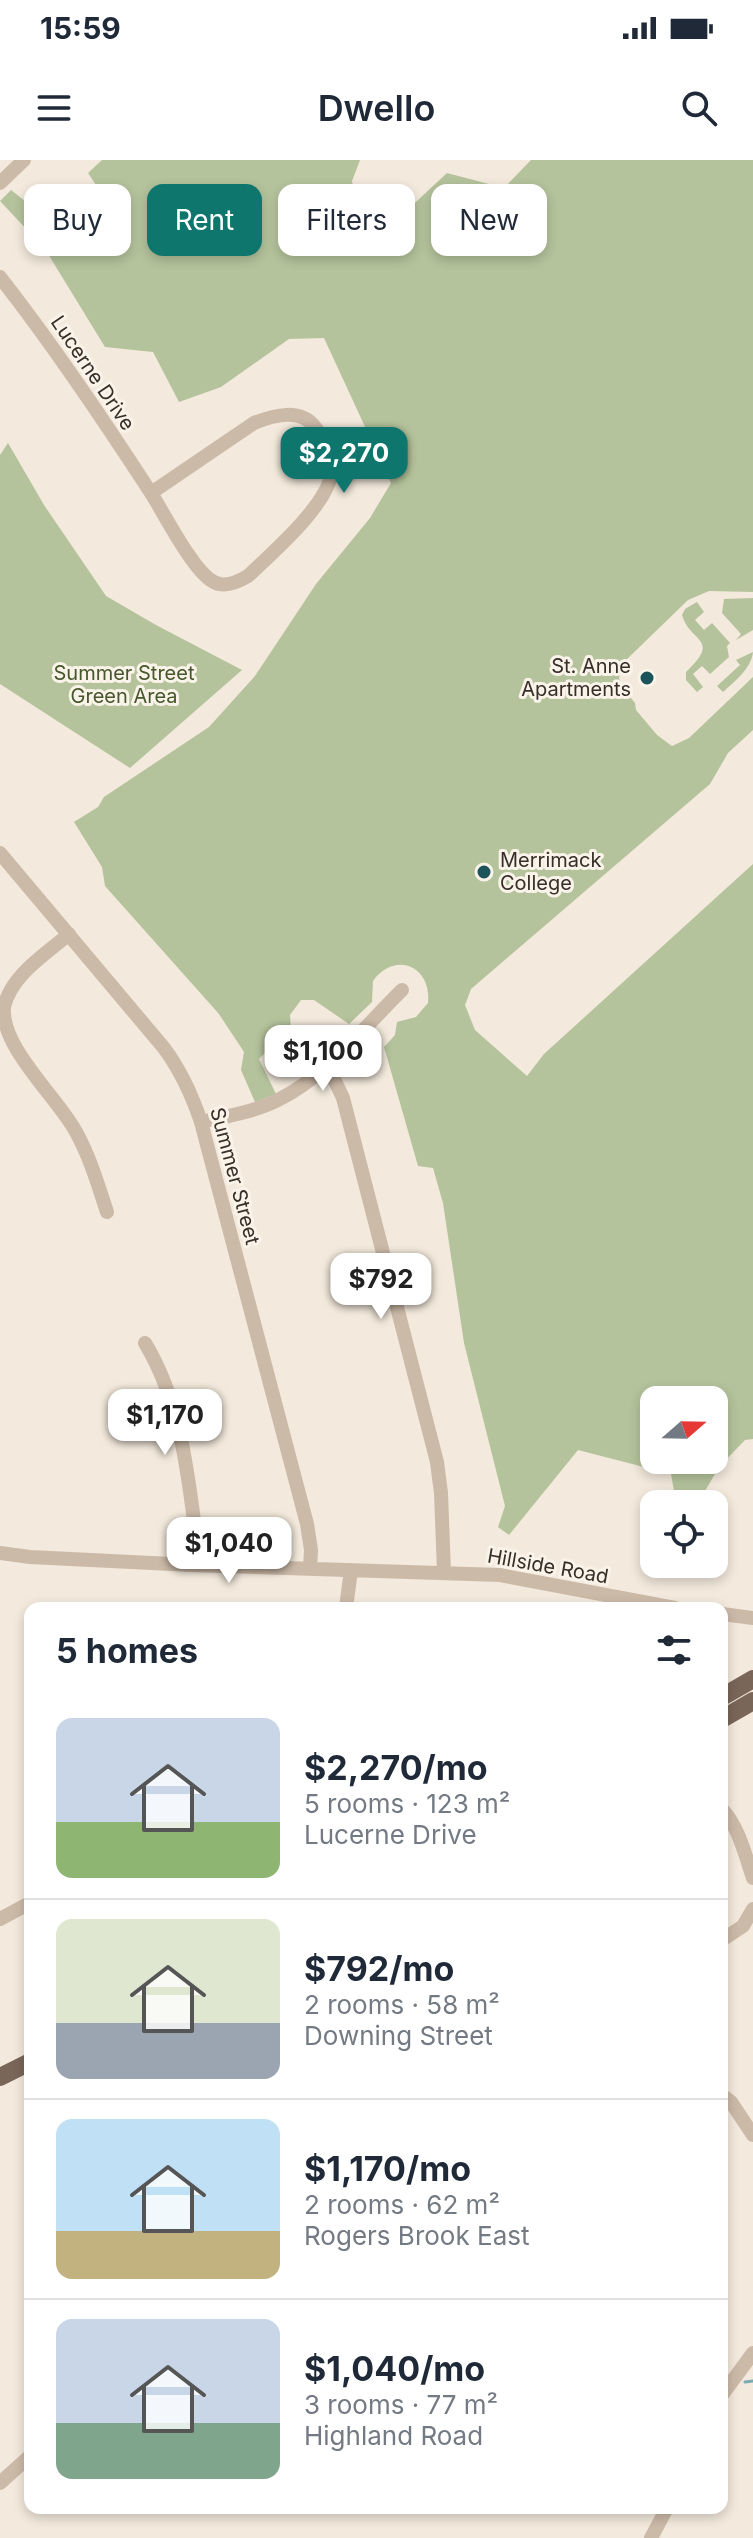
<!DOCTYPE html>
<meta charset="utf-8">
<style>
:root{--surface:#fff;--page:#f6f6f7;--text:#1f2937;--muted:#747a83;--line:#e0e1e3;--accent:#0f766e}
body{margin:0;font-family:Inter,sans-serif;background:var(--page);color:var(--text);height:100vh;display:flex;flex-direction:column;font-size:30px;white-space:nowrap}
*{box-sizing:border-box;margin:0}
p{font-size:26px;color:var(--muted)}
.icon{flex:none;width:44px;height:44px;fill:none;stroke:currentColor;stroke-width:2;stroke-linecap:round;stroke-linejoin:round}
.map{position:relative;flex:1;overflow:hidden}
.details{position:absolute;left:24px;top:1442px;width:704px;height:912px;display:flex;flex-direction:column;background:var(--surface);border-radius:16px;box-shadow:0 4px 12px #0003}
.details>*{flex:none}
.banner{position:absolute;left:24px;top:24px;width:706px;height:72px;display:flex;gap:16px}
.needle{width:52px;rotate:70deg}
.buttons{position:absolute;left:640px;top:1226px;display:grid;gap:16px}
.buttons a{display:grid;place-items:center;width:88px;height:88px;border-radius:16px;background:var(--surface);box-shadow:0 4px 12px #0003;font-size:40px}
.price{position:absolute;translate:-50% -68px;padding:0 18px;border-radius:16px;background:#fff;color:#222;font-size:26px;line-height:52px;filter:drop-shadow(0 2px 4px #0008)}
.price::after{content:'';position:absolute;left:50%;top:48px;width:24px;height:18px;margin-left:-12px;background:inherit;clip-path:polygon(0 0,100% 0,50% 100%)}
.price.on{background:var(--accent);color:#fff}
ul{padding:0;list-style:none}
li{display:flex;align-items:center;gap:24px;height:200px;padding:0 32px}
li+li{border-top:2px solid var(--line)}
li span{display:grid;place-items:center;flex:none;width:224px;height:160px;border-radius:16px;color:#555}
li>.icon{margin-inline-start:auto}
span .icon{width:96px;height:96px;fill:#fffc;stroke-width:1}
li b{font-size:34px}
h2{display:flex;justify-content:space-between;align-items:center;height:96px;padding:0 32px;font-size:34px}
.tag{padding:0 28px;border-radius:16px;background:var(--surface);box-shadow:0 4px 12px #0003;font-size:28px;line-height:72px}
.tag.on{background:var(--accent);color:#fff}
.status{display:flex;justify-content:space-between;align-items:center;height:56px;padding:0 40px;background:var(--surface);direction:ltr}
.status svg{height:22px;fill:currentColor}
header{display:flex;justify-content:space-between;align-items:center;height:104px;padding:0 32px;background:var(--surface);font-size:36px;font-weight:600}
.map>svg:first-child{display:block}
.green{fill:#b4c39c;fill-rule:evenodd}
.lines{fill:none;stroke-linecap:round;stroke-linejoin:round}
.stream{stroke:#7aacb1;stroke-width:3}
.minor{stroke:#ccbaa8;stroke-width:14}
.major{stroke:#7a6659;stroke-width:18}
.poi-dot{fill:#1c545b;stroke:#faf3e9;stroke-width:3}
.labels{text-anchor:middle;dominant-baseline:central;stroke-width:6;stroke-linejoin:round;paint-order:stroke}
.street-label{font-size:20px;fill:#382e28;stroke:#faf3e9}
.poi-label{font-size:20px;fill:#382e28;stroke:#faf3e9;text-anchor:end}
.park-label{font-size:20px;fill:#45572b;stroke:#faf3e9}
</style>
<div class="status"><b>15:59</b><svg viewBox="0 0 49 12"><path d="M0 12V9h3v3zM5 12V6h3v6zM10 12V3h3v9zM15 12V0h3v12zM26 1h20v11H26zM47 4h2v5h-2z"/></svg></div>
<header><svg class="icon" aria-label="menu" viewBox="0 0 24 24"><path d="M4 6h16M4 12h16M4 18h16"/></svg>Dwello<svg class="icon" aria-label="search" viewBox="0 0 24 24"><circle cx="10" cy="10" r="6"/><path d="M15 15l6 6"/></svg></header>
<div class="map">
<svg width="753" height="2378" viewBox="0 0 753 2378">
<rect width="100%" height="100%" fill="#f3e9dc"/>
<path class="green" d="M102 0H360L352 21 359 58 389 67 447 13 504 28 531 0H753V432L709 431 688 440 624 502 619 518 621 526 635 543 636 550 657 575 672 586 689 578 753 517V570L728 593 710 624 471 829 465 845 475 870 527 916 544 894 753 704V1279L745 1280 719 1307 705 1331 685 1338 674 1331 671 1314 578 1290 509 1375 498 1367 505 1346 464 1183 443 1043 433 1008 418 1006 384 887 395 875 397 862 416 857 428 843C432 805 394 791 373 821L372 842 349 864 314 840H301L290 855 291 870 314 904 300 913 277 881 259 899 276 934 255 942 241 910 244 892 219 854 105 726 102 707 74 662 98 647 104 637 209 567 255 516 316 424 370 358 391 323 324 178 289 179 221 227 179 242 153 192 105 187 45 89 0 41 11 30 53 63 94 58 112 49 88 13ZM654 1240H714V1300H654Z
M8 283 44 345 106 436 156 465 242 510 130 608 0 524V295Z
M753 438V470L736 480 741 474 722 453 724 439Z
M697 442 704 452 695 460 704 470 712 463 730 483 727 486 729 497 710 514 702 506 693 514 703 527 697 532 686 520V512C722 478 690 483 682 455L685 449Z
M753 492C751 509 735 521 723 532L717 526 740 505 736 500Z"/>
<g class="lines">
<path class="stream" d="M722 2215 724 2216
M745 2222 753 2221"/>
<path class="minor" d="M0 23 24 0
M0 117C54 186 103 259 151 333 164 353 194 413 214 422 225 428 238 422 248 416 273 392 327 346 332 312 335 294 326 281 315 267 300 248 274 255 254 263L151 333
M0 693 164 888C181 911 192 935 201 962L307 1364 311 1390 310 1408
M69 774C46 794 11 815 4 847 0 887 58 938 76 972 90 997 98 1025 107 1052
M327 904 343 938 437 1302 441 1333 444 1412
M201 962C227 956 254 952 278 940 327 916 364 867 402 830
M145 1183C185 1249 189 1330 200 1405
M0 1393 30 1397 192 1405 500 1415 675 1448
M346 1448 351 1410
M722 1454 753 1458
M722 1649C739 1667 745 1695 753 1718
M0 1759 30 1743
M722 1780 743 1766 753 1749
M722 1935 731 1942 753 1975
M722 2235 753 2193
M0 2323 30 2296
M651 2378 667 2348"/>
<path class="major" d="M722 1537 753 1519
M722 1559 753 1541
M0 1917 30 1902"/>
</g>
<g class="poi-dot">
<circle cx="647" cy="518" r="8"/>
<circle cx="484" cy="712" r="8"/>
</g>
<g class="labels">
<g class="street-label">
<text transform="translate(93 213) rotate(56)">Lucerne Drive</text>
<text transform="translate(235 1016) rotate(75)">Summer Street</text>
<text transform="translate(548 1406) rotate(10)">Hillside Road</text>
</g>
<g class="poi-label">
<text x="631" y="506">St. Anne<tspan x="631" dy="23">Apartments</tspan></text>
<text x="500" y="700" text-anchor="start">Merrimack<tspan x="500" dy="23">College</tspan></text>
</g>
<g class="park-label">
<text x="124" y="513">Summer Street<tspan x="124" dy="23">Green Area</tspan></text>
</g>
</g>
</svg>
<div class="buttons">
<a><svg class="needle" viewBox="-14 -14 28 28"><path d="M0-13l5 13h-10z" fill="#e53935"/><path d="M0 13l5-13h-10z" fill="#747a83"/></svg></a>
<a><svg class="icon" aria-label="locate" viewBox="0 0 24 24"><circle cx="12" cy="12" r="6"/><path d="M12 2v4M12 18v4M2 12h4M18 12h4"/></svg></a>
</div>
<b class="price on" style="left:344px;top:335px">$2,270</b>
<b class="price" style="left:323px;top:933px">$1,100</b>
<b class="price" style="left:381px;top:1161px">$792</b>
<b class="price" style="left:165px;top:1297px">$1,170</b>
<b class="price" style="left:229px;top:1425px">$1,040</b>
<div class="banner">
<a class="tag">Buy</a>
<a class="tag on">Rent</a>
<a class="tag">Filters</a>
<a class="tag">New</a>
</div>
<section class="details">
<h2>5 homes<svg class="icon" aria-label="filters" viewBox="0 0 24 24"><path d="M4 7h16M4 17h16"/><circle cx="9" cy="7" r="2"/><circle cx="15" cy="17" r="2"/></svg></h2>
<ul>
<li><span style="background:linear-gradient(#c9d6e8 65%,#8fb573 0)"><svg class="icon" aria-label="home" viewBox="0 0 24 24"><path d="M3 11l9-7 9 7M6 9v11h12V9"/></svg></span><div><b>$2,270/mo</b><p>5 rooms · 123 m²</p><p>Lucerne Drive</p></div></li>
<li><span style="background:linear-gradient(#dfe7d0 65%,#9aa5b1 0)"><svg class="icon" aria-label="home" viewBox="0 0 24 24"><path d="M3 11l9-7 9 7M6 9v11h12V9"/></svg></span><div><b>$792/mo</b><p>2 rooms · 58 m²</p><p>Downing Street</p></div></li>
<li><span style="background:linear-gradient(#bfe0f5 70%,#c2b280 0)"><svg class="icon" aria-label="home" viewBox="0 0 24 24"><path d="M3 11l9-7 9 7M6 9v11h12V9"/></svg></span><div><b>$1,170/mo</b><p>2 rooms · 62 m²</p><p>Rogers Brook East</p></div></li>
<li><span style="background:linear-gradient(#c9d6e8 65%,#7fa58c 0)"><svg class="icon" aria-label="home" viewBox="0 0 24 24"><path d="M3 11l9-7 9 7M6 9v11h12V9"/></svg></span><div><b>$1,040/mo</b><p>3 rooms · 77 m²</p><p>Highland Road</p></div></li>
</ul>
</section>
</div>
